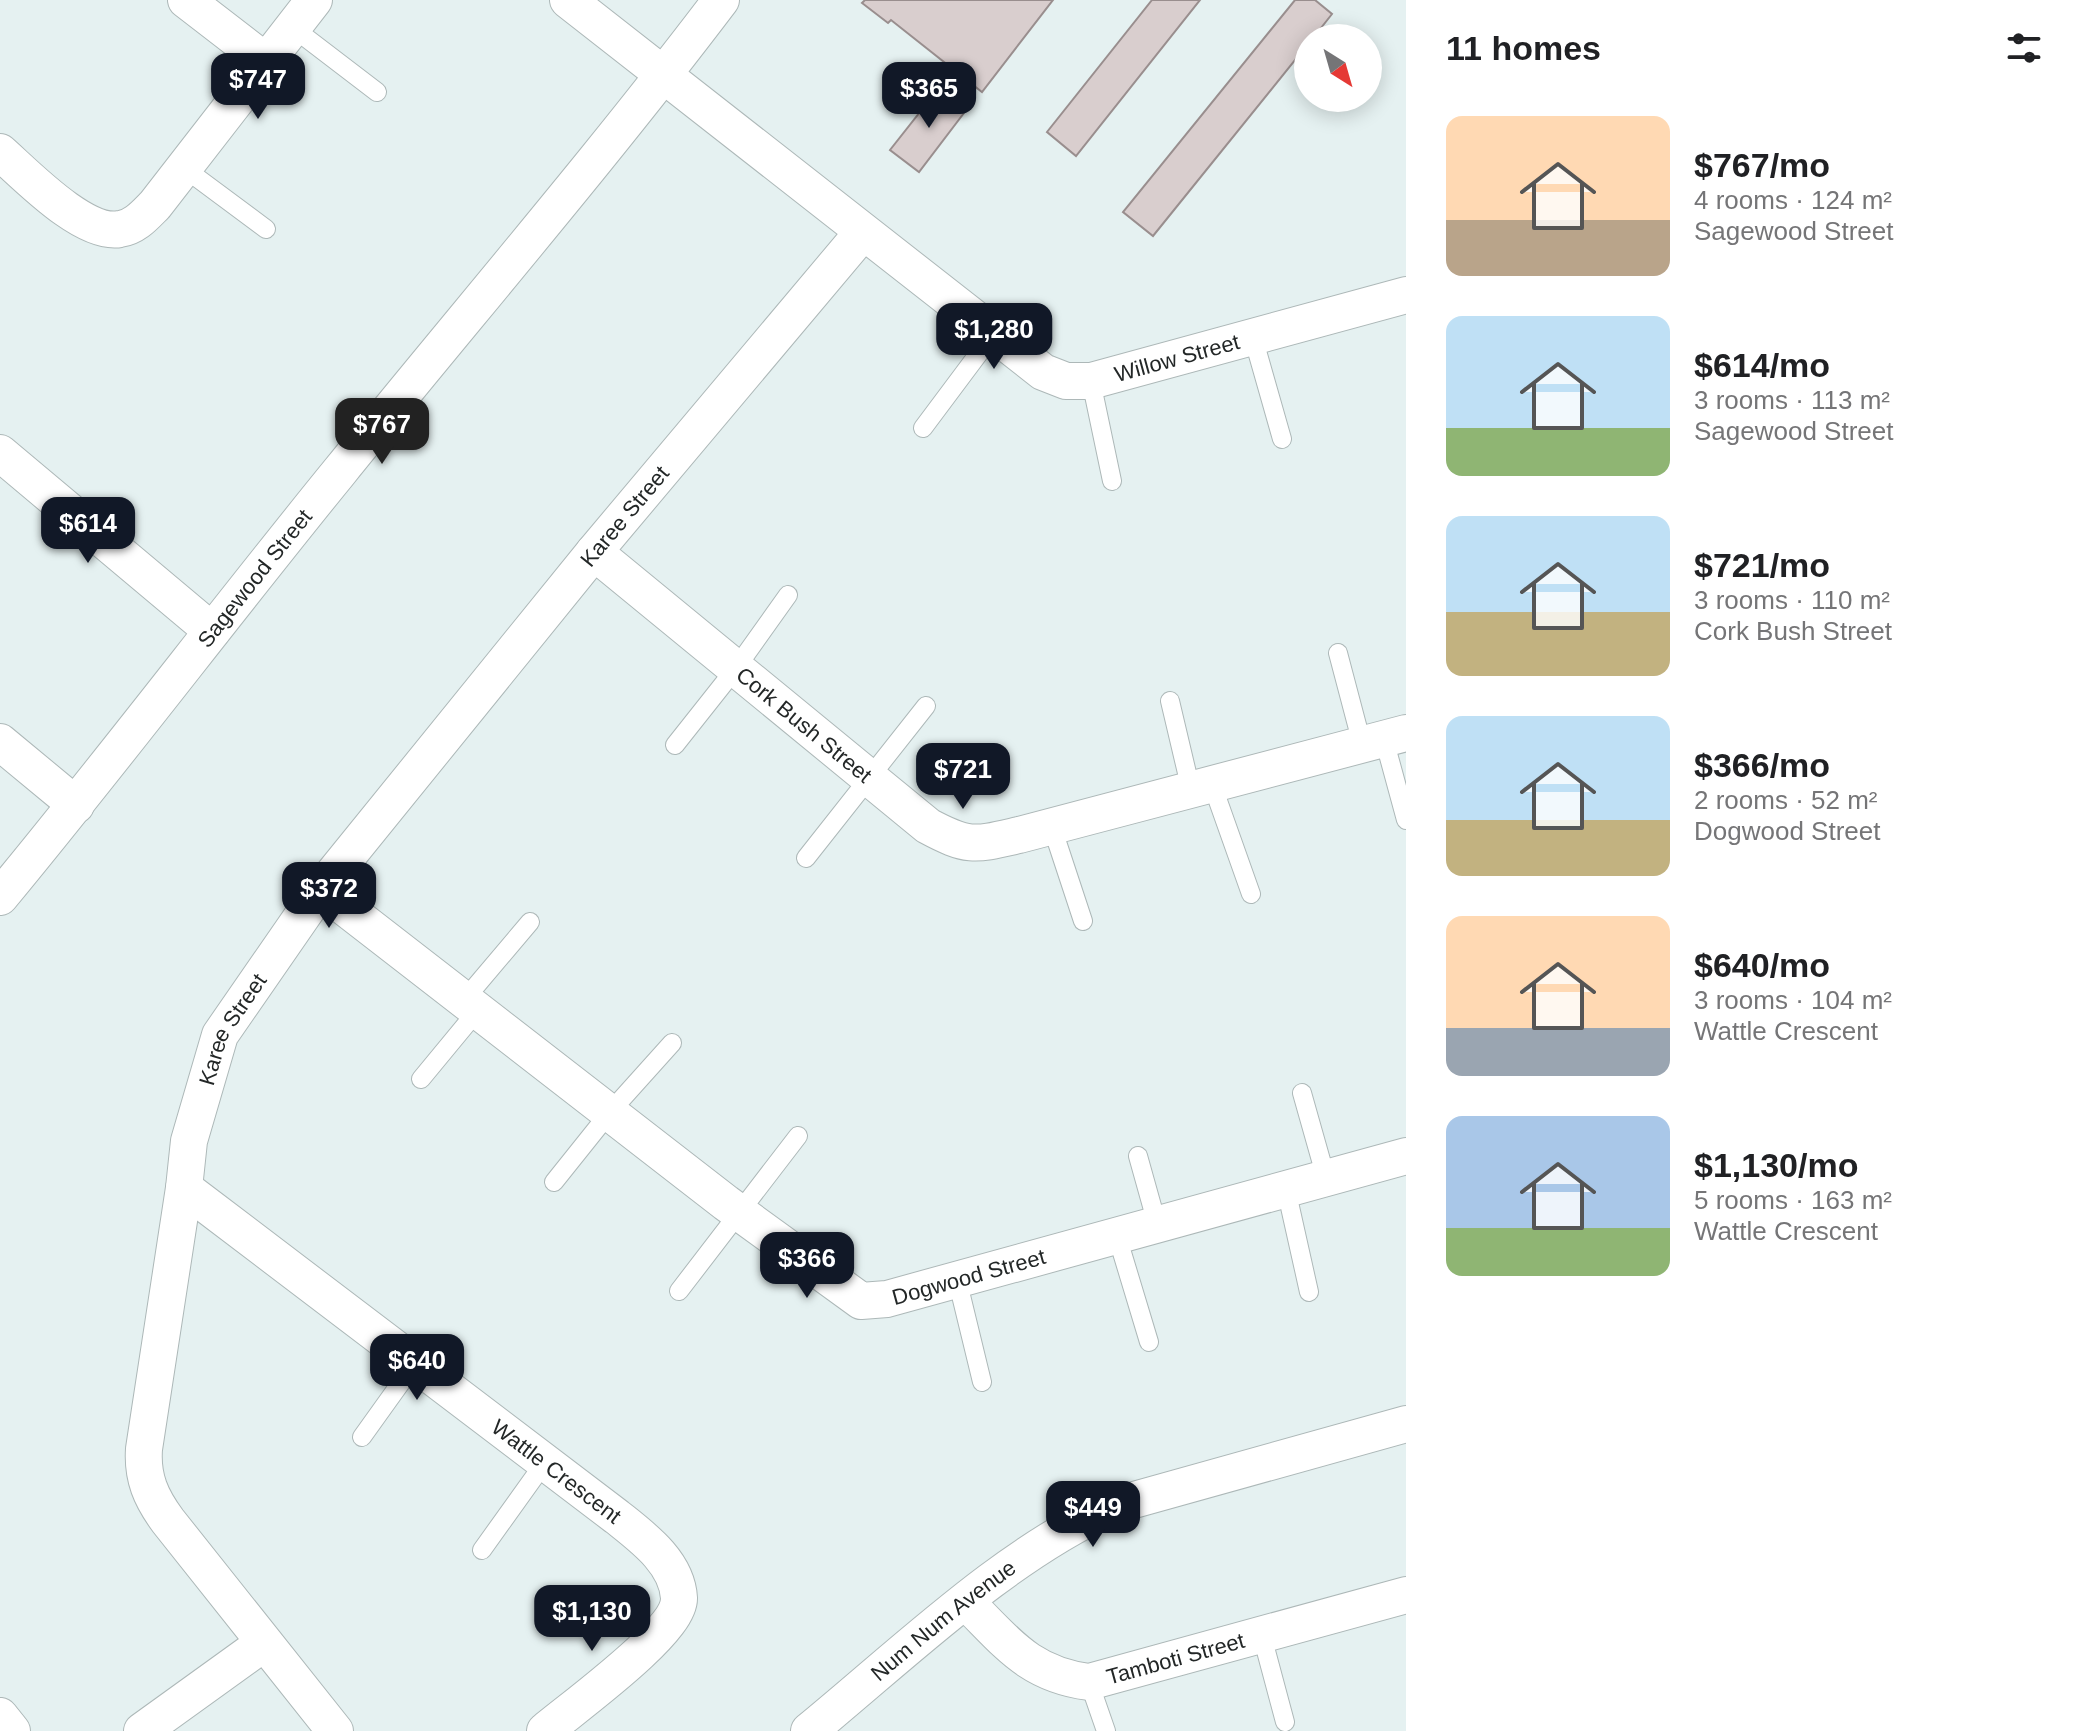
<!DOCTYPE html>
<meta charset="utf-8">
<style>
:root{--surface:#fff;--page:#f2f2f2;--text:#202124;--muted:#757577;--accent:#111827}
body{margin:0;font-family:Arial,sans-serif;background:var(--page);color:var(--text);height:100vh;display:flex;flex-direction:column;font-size:30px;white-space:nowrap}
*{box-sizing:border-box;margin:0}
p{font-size:26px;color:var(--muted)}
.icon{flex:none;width:44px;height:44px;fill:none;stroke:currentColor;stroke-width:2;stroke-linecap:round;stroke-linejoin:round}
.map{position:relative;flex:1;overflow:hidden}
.drawer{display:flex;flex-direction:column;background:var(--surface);width:680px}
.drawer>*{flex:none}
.needle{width:52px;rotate:143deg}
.controls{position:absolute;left:1294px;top:24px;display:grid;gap:16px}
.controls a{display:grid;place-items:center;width:88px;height:88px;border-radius:50%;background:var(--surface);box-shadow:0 4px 20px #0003;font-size:40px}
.price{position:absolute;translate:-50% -68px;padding:0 18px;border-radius:16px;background:var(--accent);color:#fff;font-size:26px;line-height:52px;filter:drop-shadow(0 2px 4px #0008)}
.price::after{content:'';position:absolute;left:50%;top:48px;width:24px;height:18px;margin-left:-12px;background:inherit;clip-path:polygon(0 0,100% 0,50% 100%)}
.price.selected{background:#222;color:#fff}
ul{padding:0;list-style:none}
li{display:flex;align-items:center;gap:24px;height:200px;padding:0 40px}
li span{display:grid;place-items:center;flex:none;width:224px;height:160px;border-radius:16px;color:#555}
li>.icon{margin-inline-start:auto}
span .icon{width:96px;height:96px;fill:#fffc;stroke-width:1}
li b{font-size:34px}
h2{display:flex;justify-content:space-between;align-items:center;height:96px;padding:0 40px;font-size:34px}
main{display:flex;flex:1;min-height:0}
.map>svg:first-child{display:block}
.building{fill:#d9cece;stroke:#998e8e;stroke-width:2}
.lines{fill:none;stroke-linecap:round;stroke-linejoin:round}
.lane-casing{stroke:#adb8b8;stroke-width:20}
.street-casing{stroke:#adb8b8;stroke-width:38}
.lane{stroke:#fff;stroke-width:18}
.street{stroke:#fff;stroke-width:36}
.labels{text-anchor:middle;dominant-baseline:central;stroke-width:8;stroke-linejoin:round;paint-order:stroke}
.street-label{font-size:22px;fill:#232727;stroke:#f3fefe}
</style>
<main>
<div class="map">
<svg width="1406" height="1731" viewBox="0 0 1406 1731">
<rect width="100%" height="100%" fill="#e5f1f1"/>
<path class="building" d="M865 0H1053L982 92 891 20 888 23 862 3Z
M1152 0H1200L1076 156 1047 132Z
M1295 0H1315L1332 14 1313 38H1308V44L1153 236 1123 212Z
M939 88 967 109 919 172 890 150Z"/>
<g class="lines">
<g class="lane-casing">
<path id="lane" d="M292 27 377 92
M184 168 266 229
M1253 337 1282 439
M1091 381 1112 481
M923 428 994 333
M1338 653 1362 744
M1170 701 1191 790
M1384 739 1406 820
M675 745 736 668 788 595
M1212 784 1251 894
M1052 827 1083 921
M806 858 926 706
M464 1000 530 922
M421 1079 478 1010
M1302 1093 1326 1178
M1138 1156 1157 1224
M554 1182 610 1112 672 1043
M1286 1189 1309 1292
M1117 1236 1149 1342
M957 1279 982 1382
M679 1291 798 1136
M362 1437 415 1363
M482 1550 545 1462
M1262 1636 1285 1722
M1089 1682 1106 1731"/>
</g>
<g class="street-casing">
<g id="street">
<path d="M186 0 265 61"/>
<path id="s1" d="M568 0 1043 372 1066 381H1091L1406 295"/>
<path d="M0 152C26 175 84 236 120 229 135 227 145 215 155 205L314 0"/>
<path d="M0 453 212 631"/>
<path id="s2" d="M594 552 928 826C969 848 975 845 1019 835L1406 733"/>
<path d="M0 742 76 805"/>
<path id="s3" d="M321 889 726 1203 861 1301 887 1299 1406 1156"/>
<path id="s4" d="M0 897C116 757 225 612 340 471 467 314 599 161 721 0"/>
<path id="s5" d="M184 1188 617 1517C642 1537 677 1562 679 1598 680 1631 572 1708 545 1731"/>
<path id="s6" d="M966 1602C1007 1642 1028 1674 1089 1682L1406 1595"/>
<path d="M0 1716 12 1731"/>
<path d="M142 1731 264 1643"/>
<path id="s7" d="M335 1731 168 1521C151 1498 142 1478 144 1449L184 1188 189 1141 220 1035 321 889 594 552 863 232"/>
<path id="s8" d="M809 1731C902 1655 1006 1553 1116 1505L1406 1424"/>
</g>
</g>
<use href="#lane" class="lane"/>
<use href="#street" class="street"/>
</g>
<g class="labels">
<g class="street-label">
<text stroke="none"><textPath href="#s1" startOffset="742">Willow Street</textPath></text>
<text stroke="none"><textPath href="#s7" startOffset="1426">Karee Street</textPath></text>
<text stroke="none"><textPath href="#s4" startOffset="408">Sagewood Street</textPath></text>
<text stroke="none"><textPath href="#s2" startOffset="272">Cork Bush Street</textPath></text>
<text stroke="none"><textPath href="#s7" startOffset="778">Karee Street</textPath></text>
<text stroke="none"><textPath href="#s3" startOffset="790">Dogwood Street</textPath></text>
<text stroke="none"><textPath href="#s5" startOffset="468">Wattle Crescent</textPath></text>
<text stroke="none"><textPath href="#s8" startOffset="174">Num Num Avenue</textPath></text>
<text stroke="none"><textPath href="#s6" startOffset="240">Tamboti Street</textPath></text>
</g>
</g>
</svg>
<div class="controls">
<a><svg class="needle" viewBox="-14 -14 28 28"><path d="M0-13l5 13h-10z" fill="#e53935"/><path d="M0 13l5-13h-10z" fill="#757577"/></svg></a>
</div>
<b class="price" style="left:258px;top:121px">$747</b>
<b class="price" style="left:929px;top:130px">$365</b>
<b class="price" style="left:994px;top:371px">$1,280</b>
<b class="price selected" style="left:382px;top:466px">$767</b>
<b class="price" style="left:88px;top:565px">$614</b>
<b class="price" style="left:963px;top:811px">$721</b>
<b class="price" style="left:329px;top:930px">$372</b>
<b class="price" style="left:807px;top:1300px">$366</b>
<b class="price" style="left:417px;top:1402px">$640</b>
<b class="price" style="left:1093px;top:1549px">$449</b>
<b class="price" style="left:592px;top:1653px">$1,130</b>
</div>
<section class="drawer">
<h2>11 homes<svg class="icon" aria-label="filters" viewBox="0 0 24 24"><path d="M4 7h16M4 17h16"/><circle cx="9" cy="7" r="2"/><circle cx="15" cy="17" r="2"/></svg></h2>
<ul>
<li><span style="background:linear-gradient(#ffd9b3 65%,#b9a48a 0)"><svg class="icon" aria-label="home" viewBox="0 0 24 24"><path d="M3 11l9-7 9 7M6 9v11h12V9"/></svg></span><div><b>$767/mo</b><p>4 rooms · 124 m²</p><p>Sagewood Street</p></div></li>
<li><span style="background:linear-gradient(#bfe0f5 70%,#8fb573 0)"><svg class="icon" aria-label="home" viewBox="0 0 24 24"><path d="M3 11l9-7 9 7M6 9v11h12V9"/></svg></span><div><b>$614/mo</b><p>3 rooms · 113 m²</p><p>Sagewood Street</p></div></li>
<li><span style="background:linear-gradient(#bfe0f5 60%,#c2b280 0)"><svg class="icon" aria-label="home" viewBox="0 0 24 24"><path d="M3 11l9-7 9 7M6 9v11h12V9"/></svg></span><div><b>$721/mo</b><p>3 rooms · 110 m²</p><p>Cork Bush Street</p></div></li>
<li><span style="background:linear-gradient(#bfe0f5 65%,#c2b280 0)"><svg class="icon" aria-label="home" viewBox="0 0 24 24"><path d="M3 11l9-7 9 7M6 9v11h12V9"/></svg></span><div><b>$366/mo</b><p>2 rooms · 52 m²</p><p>Dogwood Street</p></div></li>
<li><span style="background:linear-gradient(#ffd9b3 70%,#9aa5b1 0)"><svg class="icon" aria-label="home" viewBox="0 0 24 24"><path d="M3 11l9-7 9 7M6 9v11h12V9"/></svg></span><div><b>$640/mo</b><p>3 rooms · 104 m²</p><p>Wattle Crescent</p></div></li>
<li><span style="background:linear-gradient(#a9c7e8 70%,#8fb573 0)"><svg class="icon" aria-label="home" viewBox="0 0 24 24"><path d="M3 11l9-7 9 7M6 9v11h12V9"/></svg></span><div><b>$1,130/mo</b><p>5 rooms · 163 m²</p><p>Wattle Crescent</p></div></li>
</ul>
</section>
</main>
